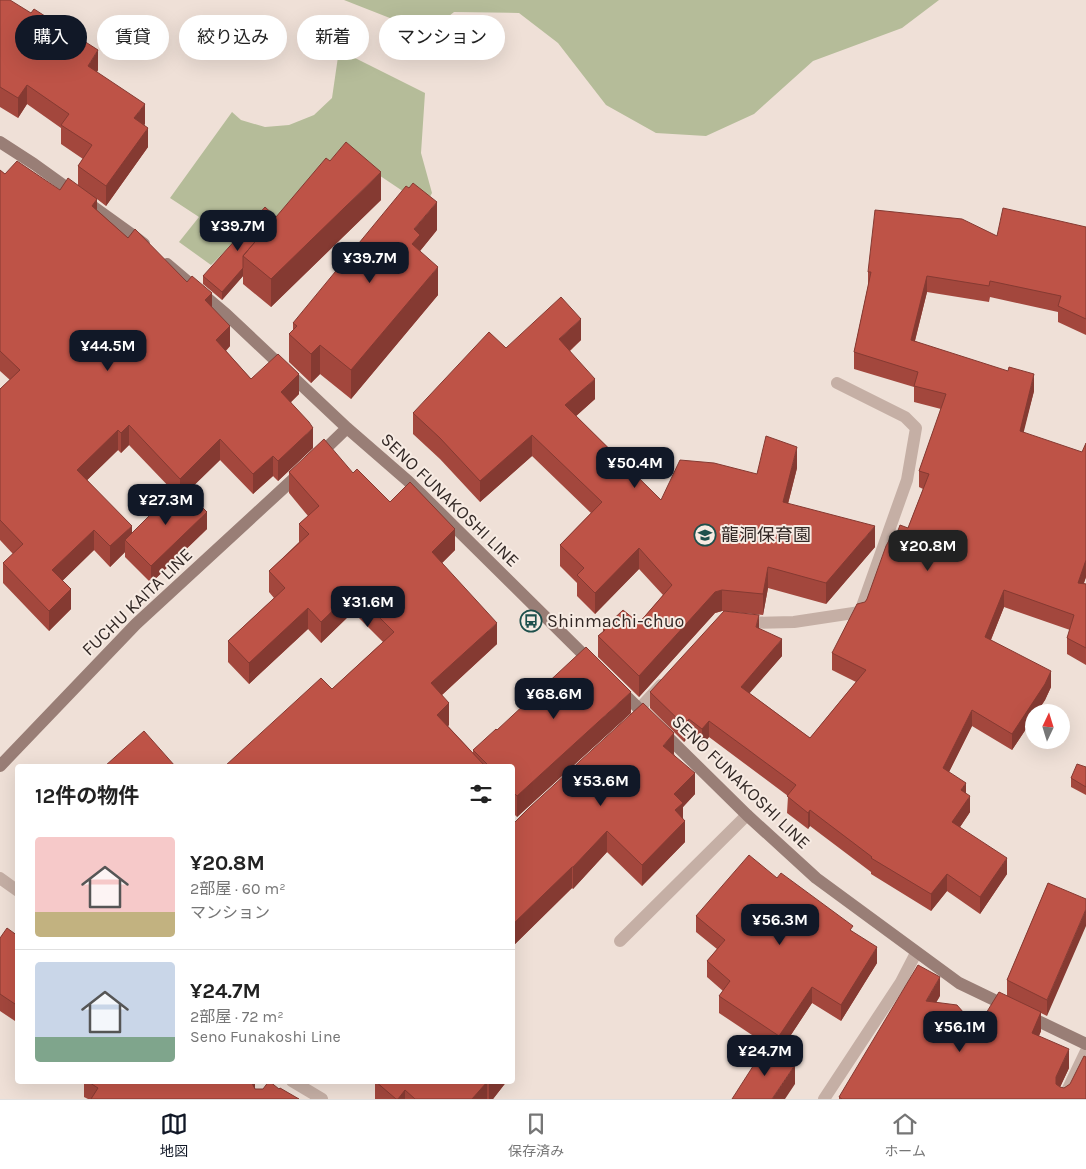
<!DOCTYPE html>
<html lang="ja">
<meta charset="utf-8">
<style>
:root{--surface:#fff;--page:#f2f2f2;--text:#222;--muted:#767676;--line:#e0e0e0;--accent:#111827}
body{margin:0;font-family:Karla,"Noto Sans JP",sans-serif;background:var(--page);color:var(--text);height:100vh;display:flex;flex-direction:column;font-size:19px;white-space:nowrap}
*{box-sizing:border-box;margin:0}
p{font-size:16px;color:var(--muted)}
.icon{flex:none;width:28px;height:28px;fill:none;stroke:currentColor;stroke-width:2;stroke-linecap:round;stroke-linejoin:round}
.map{position:relative;flex:1;overflow:hidden}
.side{position:absolute;left:15px;top:764px;width:500px;height:320px;display:flex;flex-direction:column;background:var(--surface);border-radius:5px;box-shadow:0 5px 20px #0002}
.side>*{flex:none}
.banner{position:absolute;left:15px;top:15px;width:500px;height:45px;display:flex;gap:10px}
.needle{width:32px;rotate:4deg}
.buttons{position:absolute;left:1025px;top:704px;display:grid;gap:10px}
.buttons a{display:grid;place-items:center;width:45px;height:45px;border-radius:50%;background:var(--surface);box-shadow:0 5px 20px #0002;font-size:25px}
.price{position:absolute;translate:-50% -42px;padding:0 11px;border-radius:10px;background:var(--accent);color:#fff;font-size:16px;line-height:32px;filter:drop-shadow(0 1px 2px #0008)}
.price::after{content:'';position:absolute;left:50%;top:30px;width:15px;height:11px;margin-left:-8px;background:inherit;clip-path:polygon(0 0,100% 0,50% 100%)}
.price.active{background:#222;color:#fff}
ul{padding:0;list-style:none}
li{display:flex;align-items:center;gap:15px;height:125px;padding:0 20px}
li+li{border-top:1px solid var(--line)}
li span{display:grid;place-items:center;flex:none;width:140px;height:100px;border-radius:5px;color:#555}
li>.icon{margin-inline-start:auto}
span .icon{width:60px;height:60px;fill:#fffc;stroke-width:1}
li b{font-size:21px}
h2{display:flex;justify-content:space-between;align-items:center;height:60px;padding:0 20px;font-size:21px}
.tag{padding:0 18px;border-radius:22px;background:var(--surface);box-shadow:0 5px 20px #0002;font-size:18px;line-height:45px}
.tag.active{background:var(--accent);color:#fff}
.menu{display:flex;justify-content:space-around;align-items:center;height:70px;border-top:1px solid var(--line);background:var(--surface);font-size:14px;color:var(--muted)}
.menu a{display:grid;justify-items:center;gap:2px}
.menu .active{color:var(--accent)}
.map>svg:first-child{display:block}
.green{fill:#b5bc99}
.lines{fill:none;stroke-linecap:round;stroke-linejoin:round}
.service{stroke:#c5afa5;stroke-width:12}
.minor{stroke:#c5afa5;stroke-width:12}
.secondary{stroke:#997e76;stroke-width:12}
.wall{fill:#a3473d;fill-rule:evenodd}
.shaded-wall{fill:#853a32}
.building{fill:#be5347;stroke:#853a32}
.labels{text-anchor:middle;dominant-baseline:central;stroke-width:4;stroke-linejoin:round;paint-order:stroke}
.street-label{font-size:18px;fill:#322825;stroke:#f7ebe3}
.poi-label{font-size:18px;fill:#322825;stroke:#f7ebe3;text-anchor:start}
</style>
<div class="map">
<svg width="1086" height="1099" viewBox="0 0 1086 1099">
<rect width="100%" height="100%" fill="#efe0d7"/>
<path class="green" d="M344 0H939L902 28 813 61 754 114 706 136 656 133 606 105 558 43 519 13 454 12 428 33Z
M339 50 425 93 421 153 432 193 425 206 340 149 262 253 243 234 211 265 179 242 199 217 170 198 232 112 241 120 265 127 289 125 314 115 332 98Z"/>
<g class="lines">
<path class="service" d="M837 383 905 417 916 428 907 480 860 612
M620 941 747 815
M1063 1099 1086 1051"/>
<path class="minor" d="M743 623 794 622 860 612
M639 709 661 685
M0 878 18 891
M292 1081 322 1099
M824 1099 901 982 916 953"/>
<path class="secondary" d="M0 142 34 164 130 233 144 244
M167 264 226 314 347 428 408 481 593 664
M318 456 347 428
M620 690 747 815 816 878 959 983 1086 1044
M0 766 136 624 300 473"/>
</g>
<path class="wall" d="M0 0 98 70 97 72 145 124 144 125 148 147 106 206 97 199V210L128 238 212 308 230 346 226 351 251 379 299 394 291 402 313 448 278 481 273 476 253 494 220 460 187 492 207 529 151 583 125 557V552L110 567 94 550 62 581 71 609 49 631 3 583V563L13 554 0 540V389L10 380 0 371V170L5 174 60 190 78 185V166L83 159 61 144V128L27 104 18 118 0 107ZM129 445 174 492 132 534 87 480 118 450 121 453Z
M381 200 271 307 243 284V276L222 300 203 284V276L276 217Z
M1086 227V335L1058 322V312L990 297 989 302 927 292 915 341 1034 391 1023 432 1086 577 1084 583 1086 584V665L1067 654V638L1070 630 1004 607 991 640 1051 687 1045 700 1037 712H1034V717L1012 750 972 726 949 772 966 793 970 812 960 827 1007 874 980 914 947 891 931 911 871 874V872L810 826 808 829 787 813 788 796 709 737 702 745 689 736 684 742 650 708V692L759 628 782 656 749 693 810 738 856 682 832 670V653L867 599 896 536 908 528 923 489 919 487V471L941 409 914 402V387L854 369V352L868 286V272L997 236Z
M437 230 420 251 438 295 351 399 320 374 311 383 289 362V334L293 330V323Z
M581 340 570 351 595 399 576 416 661 500 757 474 797 468 788 504 875 547 826 604 768 588 763 615 722 611 715 613 639 697 598 657V636L603 632V629L639 623 663 595 639 569 595 614 577 596V583L560 566V545L591 513 532 456 480 502 440 459 413 434V413L506 348Z
M289 472 353 473 390 502 455 550 442 563 497 644 442 695 449 725 448 726 473 753V750L497 730 631 713 517 817 512 812V766H225L332 689 383 642 353 612 321 643 308 629 249 684 228 662V641L274 598 269 592V571L299 542V524L308 516 289 493Z
M674 754 695 794 683 807V818L685 842 642 886 607 852 573 889 572 888 512 947V825Z
M1086 767V795L1071 787V778Z
M777 878 853 932 877 963 841 1021 812 1003 779 1053 719 1013V996L723 991 707 977V961L717 949 696 932V916Z
M1048 883 1047 1016 1041 1013V1031L1039 1036 1069 1068 1060 1087 1064 1088 1070 1084 1086 1099H839V1097L940 996 936 1002 977 1028 1007 996V980Z
M18 936V1023L0 1011V938Z
M84 1081H255V1089H279L299 1099H88L84 1097Z
M373 1081H507L493 1099H375V1083Z"/>
<path class="shaded-wall" d="M98 50V70L88 85V66Z
M27 85V104L18 118V98Z
M145 104V124L134 138V118Z
M148 128V147L106 206V186Z
M381 172V200L271 307V279Z
M97 199V219L92 206Z
M437 202V230L420 251V263L412 244 414 229Z
M438 267V295L351 399V370Z
M243 268V276L222 300V292Z
M927 276V292L911 356V340Z
M212 293V313L205 300Z
M581 319V340L559 360V339Z
M230 326V346L216 360V340Z
M320 345V374L311 383V354Z
M299 374V394L281 412V392Z
M1034 374V391L1020 447V431Z
M595 379V399L565 426V405Z
M129 425V445L121 453V433Z
M313 428V448L278 481V461Z
M118 430V450L77 490V470Z
M532 435V456L480 502V481Z
M220 439V460L180 499V479Z
M797 447V468L783 523V502Z
M273 456V476L253 494V474Z
M207 512V529L151 583V566Z
M132 526V546L125 540V552L110 567V546Z
M875 526V547L826 604V583Z
M455 529V550L432 573V552Z
M94 530V550L52 591V570Z
M639 548V569L595 614V593Z
M1086 556V577L1078 599V583Z
M768 567V588L763 615V594Z
M71 589V609L49 631V611Z
M722 590V611L715 613 639 697V676L715 592Z
M1004 590V607L985 654V637Z
M353 591V612L321 643V622Z
M308 608V629L249 684V663Z
M759 615V631L756 627Z
M497 623V644L431 705V683Z
M782 639V656L741 703V687Z
M1051 671V687L1045 700 1037 712H1034V717L1012 750V734Z
M631 692V713L517 817V796Z
M449 703V725L437 736V715Z
M972 710V726L943 784V768Z
M689 719V736L684 742V725Z
M709 721V737L702 745V729Z
M674 733V754L663 767V746Z
M695 773V794L683 807V823L685 821V842L642 886V865L674 794Z
M966 783V799L961 790Z
M970 796V812L952 839V822Z
M810 810V826L808 829V813Z
M607 831V852L573 889V867Z
M1007 858V874L980 914V897Z
M572 867V888L512 947V925Z
M947 874V891L931 911V894Z
M1086 909V926L1047 1016V1000Z
M877 947V963L841 1021V1005Z
M940 977V996L926 1020V1001Z
M812 987V1003L779 1053V1036Z
M1041 1012V1031L1032 1052V1033Z
M1069 1049V1068L1056 1096V1077Z
M795 1065V1084L785 1099H772Z
M251 1081H255V1089L251 1099Z
M490 1081H507L493 1099H489V1083Z
M487 1082V1099H472Z
M405 1090V1099H398Z"/>
<path class="building" d="M0 0H10L31 13 34 9 98 50 88 66 145 104 134 118 148 128 106 186 78 166 92 145 61 125 69 114 27 85 18 98 0 87Z
M346 142 381 172 271 279 243 256 326 158 330 161Z
M17 161 60 190 68 178 97 199 92 206 128 238 135 229 187 282 192 276 212 293 205 300 230 326 216 340 251 379 278 354 299 374 281 392 309 422 313 428 278 461 273 456 253 474 220 439 180 479 129 425 121 433 118 430 77 470 132 526 110 546 94 530 52 570 71 589 49 611 3 563 23 544 0 520V389L20 370 0 351V170L5 174Z
M413 183 437 202 414 229 420 235 412 244 438 267 351 370 320 345 311 354 289 334 297 326 293 323 406 186 409 188Z
M265 207 276 217 243 256V268L222 292 203 276Z
M1003 208 1086 227V319L1058 306 1061 296 990 281 989 286 927 276 911 340 1008 371 1009 367 1034 374 1020 431 1082 452 1086 443V560L1078 583 1086 584V648L1067 638 1074 615 1004 590 985 637 1051 671 1045 684 1012 734 972 710 943 768 966 783 961 790 970 796 952 822 1007 858 980 897 947 874 931 894 871 858 872 857 810 810 808 813 787 796 796 785 709 721 702 729 689 719 684 725 650 692 724 611 759 615 756 627 782 639 741 687 810 738 866 670 832 653 857 604 865 602 867 599 886 546 892 535 896 536 900 525 908 528 929 474 919 471 946 394 914 386 918 372 854 352 871 272H868L875 210 962 219 997 236Z
M561 297 581 319 559 339 595 379 565 405 661 500 680 460 714 463 757 474 766 436 797 447 783 502 875 526 826 583 768 567 763 594 722 590 715 592 639 676 598 636 605 630 603 629 623 610 639 623 672 585 639 548 595 593 577 575 584 568 560 545 602 502 532 435 480 481 440 438 413 413 489 332 506 348Z
M324 439 353 473 357 469 390 502 410 482 455 529 432 552 497 623 431 683 449 703 437 715 485 766H225L321 678 332 689 394 632 353 591 321 622 308 608 249 663 228 641 285 588 269 571 309 534 299 524 319 506 289 472Z
M180 485 207 512 151 566 125 540Z
M586 647 631 692 517 796 512 791V766H489L473 750 496 729 497 730Z
M643 703 674 733 663 746 695 773 674 794 683 803 675 810 685 821 642 865 607 831 573 867H572L512 925V825L529 808Z
M144 731 175 766H105Z
M1077 764 1086 767V787L1071 778Z
M749 855 777 878 781 873 853 926 850 930 877 947 841 1005 812 987 779 1036 719 996 730 981 707 961 725 940 696 916Z
M1048 883 1086 899V909L1047 1000 1007 980Z
M7 928 18 936V1006L0 994V938Z
M918 965 940 977 926 1001 957 1005 977 1028 999 992 1041 1012 1032 1033 1069 1049 1056 1077V1084L1060 1087 1064 1088 1070 1084 1084 1056 1086 1057V1099H842L839 1097Z
M766 1046 795 1065 772 1099H732Z
M87 1081H251L255 1089H263L269 1081 279 1089 280 1088 299 1099H91L98 1088Z
M375 1081H490L489 1083 487 1082 472 1099H415L405 1090 398 1099H396Z"/>
<defs>
<g id="school-ring" transform="scale(1.125)"><circle r="9.5" fill="#f7ebe3" stroke="#1e504c" stroke-width="1.5"/><path d="M0-5L7-2L0 1L-7-2ZM-4 1L0 2.5L4 1V4Q0 6-4 4Z" fill="#1e504c"/></g>
<g id="bus-ring" transform="scale(1.125)"><circle r="9.5" fill="#f7ebe3" stroke="#1e504c" stroke-width="1.5"/><path d="M-5-6H5V4H4V6H2V4H-2V6H-4V4H-5ZM-3.5-4V0h7V-4ZM-3.5 1.2v1.5H-2V1.2ZM2 1.2v1.5H3.5V1.2Z" fill="#1e504c"/></g>
</defs>
<g fill-rule="evenodd">
<use href="#school-ring" x="705" y="535"/>
<use href="#bus-ring" x="531" y="621"/>
</g>
<g class="labels">
<g class="street-label">
<text transform="translate(450 500) rotate(44)">SENO FUNAKOSHI LINE</text>
<text transform="translate(137 602) rotate(-44)">FUCHU KAITA LINE</text>
<text transform="translate(741 782) rotate(44)">SENO FUNAKOSHI LINE</text>
</g>
<g class="poi-label">
<text x="721" y="535">龍洞保育園</text>
<text x="547" y="621">Shinmachi-chuo</text>
</g>
</g>
</svg>
<div class="buttons">
<a><svg class="needle" viewBox="-14 -14 28 28"><path d="M0-13l5 13h-10z" fill="#e53935"/><path d="M0 13l5-13h-10z" fill="#767676"/></svg></a>
</div>
<b class="price" style="left:238px;top:252px">¥39.7M</b>
<b class="price" style="left:370px;top:284px">¥39.7M</b>
<b class="price" style="left:108px;top:372px">¥44.5M</b>
<b class="price" style="left:635px;top:489px">¥50.4M</b>
<b class="price" style="left:166px;top:526px">¥27.3M</b>
<b class="price active" style="left:928px;top:572px">¥20.8M</b>
<b class="price" style="left:368px;top:628px">¥31.6M</b>
<b class="price" style="left:554px;top:720px">¥68.6M</b>
<b class="price" style="left:601px;top:807px">¥53.6M</b>
<b class="price" style="left:780px;top:946px">¥56.3M</b>
<b class="price" style="left:960px;top:1053px">¥56.1M</b>
<b class="price" style="left:765px;top:1077px">¥24.7M</b>
<div class="banner">
<a class="tag active">購入</a>
<a class="tag">賃貸</a>
<a class="tag">絞り込み</a>
<a class="tag">新着</a>
<a class="tag">マンション</a>
</div>
<section class="side">
<h2>12件の物件<svg class="icon" aria-label="filters" viewBox="0 0 24 24"><path d="M4 7h16M4 17h16"/><circle cx="9" cy="7" r="2"/><circle cx="15" cy="17" r="2"/></svg></h2>
<ul>
<li><span style="background:linear-gradient(#f6c9c9 75%,#c2b280 0)"><svg class="icon" aria-label="home" viewBox="0 0 24 24"><path d="M3 11l9-7 9 7M6 9v11h12V9"/></svg></span><div><b>¥20.8M</b><p>2部屋 · 60 m²</p><p>マンション</p></div></li>
<li><span style="background:linear-gradient(#c9d6e8 75%,#7fa58c 0)"><svg class="icon" aria-label="home" viewBox="0 0 24 24"><path d="M3 11l9-7 9 7M6 9v11h12V9"/></svg></span><div><b>¥24.7M</b><p>2部屋 · 72 m²</p><p>Seno Funakoshi Line</p></div></li>
</ul>
</section>
</div>
<nav class="menu">
<a class="active"><svg class="icon" aria-label="map" viewBox="0 0 24 24"><path d="M3 6l6-2 6 2 6-2v14l-6 2-6-2-6 2zM9 4v14M15 6v14"/></svg>地図</a>
<a><svg class="icon" aria-label="saved" viewBox="0 0 24 24"><path d="M7 4h10v16l-5-4-5 4z"/></svg>保存済み</a>
<a><svg class="icon" aria-label="home" viewBox="0 0 24 24"><path d="M3 11l9-7 9 7M6 9v11h12V9"/></svg>ホーム</a>
</nav>
